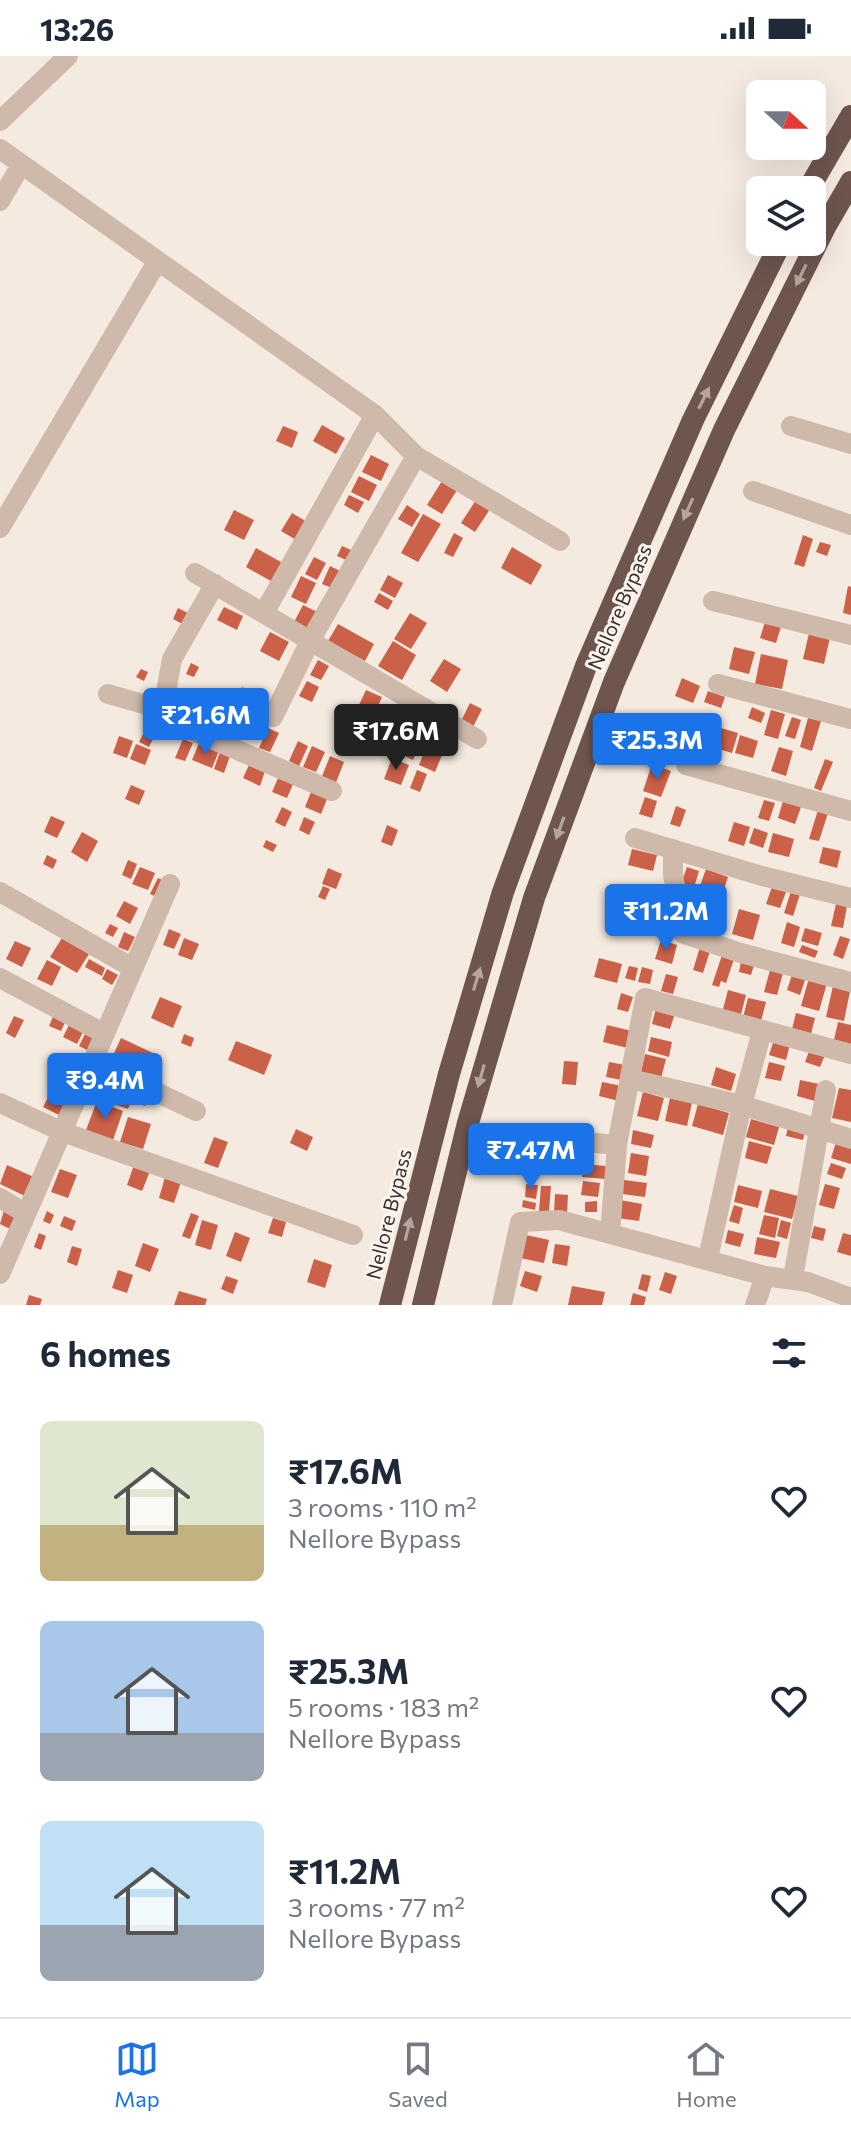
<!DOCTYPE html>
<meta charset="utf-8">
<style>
:root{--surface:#fff;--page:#f6f6f7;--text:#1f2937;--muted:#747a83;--line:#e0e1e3;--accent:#1a73e8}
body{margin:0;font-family:Commissioner,sans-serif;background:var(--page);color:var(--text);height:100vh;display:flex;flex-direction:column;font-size:30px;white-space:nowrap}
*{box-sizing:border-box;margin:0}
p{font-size:26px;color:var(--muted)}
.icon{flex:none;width:44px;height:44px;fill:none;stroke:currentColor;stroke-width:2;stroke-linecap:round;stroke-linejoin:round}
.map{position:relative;height:1249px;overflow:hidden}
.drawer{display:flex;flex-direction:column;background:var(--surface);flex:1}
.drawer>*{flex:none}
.needle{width:52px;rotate:111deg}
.tools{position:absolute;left:746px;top:24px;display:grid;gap:16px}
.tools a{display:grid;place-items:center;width:80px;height:80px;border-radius:12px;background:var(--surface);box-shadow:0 8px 32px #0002;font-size:40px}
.price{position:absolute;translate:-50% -68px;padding:0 18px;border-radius:8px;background:var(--accent);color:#fff;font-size:26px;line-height:52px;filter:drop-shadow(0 2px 4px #0008)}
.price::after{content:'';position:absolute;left:50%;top:48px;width:24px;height:18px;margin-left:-12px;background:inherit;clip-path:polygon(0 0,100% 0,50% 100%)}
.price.on{background:#222;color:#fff}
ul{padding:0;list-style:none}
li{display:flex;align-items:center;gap:24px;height:200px;padding:0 40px}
li span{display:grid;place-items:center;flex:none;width:224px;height:160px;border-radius:12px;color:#555}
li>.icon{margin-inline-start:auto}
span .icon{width:96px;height:96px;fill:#fffc;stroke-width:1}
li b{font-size:34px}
h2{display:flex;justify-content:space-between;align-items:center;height:96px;padding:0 40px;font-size:34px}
.status{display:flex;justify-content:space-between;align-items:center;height:56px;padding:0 40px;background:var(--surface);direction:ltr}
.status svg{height:22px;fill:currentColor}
.tabs{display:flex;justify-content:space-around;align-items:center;height:112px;border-top:2px solid var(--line);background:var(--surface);font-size:22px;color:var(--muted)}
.tabs a{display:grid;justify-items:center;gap:4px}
.tabs .on{color:var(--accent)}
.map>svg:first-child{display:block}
.building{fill:#cb6148}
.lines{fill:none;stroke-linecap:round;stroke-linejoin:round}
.minor{stroke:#ceb9ab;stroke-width:20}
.trunk{stroke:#6e564e;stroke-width:22}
.oneway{fill:#b4a59e}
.labels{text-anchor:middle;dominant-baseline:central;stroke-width:6;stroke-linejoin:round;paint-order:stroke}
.street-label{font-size:20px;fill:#3b2f2b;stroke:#fbf4ee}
</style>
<div class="status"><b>13:26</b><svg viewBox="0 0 49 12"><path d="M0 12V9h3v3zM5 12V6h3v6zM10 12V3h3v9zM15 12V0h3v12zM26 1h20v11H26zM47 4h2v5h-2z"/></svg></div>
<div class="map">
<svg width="851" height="1249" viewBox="0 0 851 1249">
<rect width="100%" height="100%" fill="#f4eae0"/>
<path class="building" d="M322 369 345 382 336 398 313 385Z
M283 370 298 376 292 392 276 385Z
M371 399 389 408 381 425 362 416Z
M359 420 377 429 369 445 351 436Z
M442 425 457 434 442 458 427 449Z
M349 439 364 446 358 457 344 449Z
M476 444 490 453 475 476 461 467Z
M407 449 420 458 412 471 398 463Z
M234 454 254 464 244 484 224 474Z
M292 457 309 467 298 485 281 475Z
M423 458 441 468 418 506 401 497Z
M454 477 463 482 453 501 444 497Z
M803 479 813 483 804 511 794 508Z
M820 486 831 489 827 500 816 496Z
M342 490 351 494 346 504 337 500Z
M512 491 542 509 531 529 501 512Z
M256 492 288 510 278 529 246 511Z
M314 501 326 507 317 524 305 518Z
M330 510 340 515 332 532 322 528Z
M388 519 403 527 395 542 380 534Z
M301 520 316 527 306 548 291 541Z
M848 530 851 531V559L843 557Z
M379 537 393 545 388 554 374 546Z
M303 549 321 558 311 579 292 570Z
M224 551 243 560 237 574 217 564Z
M178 552 192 559 186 570 173 563Z
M410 557 427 567 411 593 394 583Z
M765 566 781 571 776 587 760 582Z
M338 568 374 588 365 605 328 585Z
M810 573 831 577 824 608 803 603Z
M270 576 289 586 279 605 260 595Z
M393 585 416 599 402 624 378 610Z
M734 591 755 596 749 618 729 613Z
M761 598 788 604 782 633 755 628Z
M444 603 461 613 447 636 430 625Z
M318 604 329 610 321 624 310 619Z
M191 607 199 611 194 621 186 618Z
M141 613 148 616 144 625 136 621Z
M682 622 700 630 693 647 675 640Z
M307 625 319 631 312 646 299 640Z
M242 631 258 638 249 659 233 652Z
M366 634 382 641 375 657 359 649Z
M708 635 725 641 721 652 704 646Z
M470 647 482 653 472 673 460 667Z
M752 651 765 657 761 667 748 662Z
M771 654 785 658 778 683 764 679Z
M234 656 249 661 243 678 227 672Z
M792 661 801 664 795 683 785 680Z
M417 662 426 665 421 679 411 676Z
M808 662 821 665 812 695 800 691Z
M150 664 160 669 149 691 139 686Z
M669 665 682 670 676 687 663 683Z
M436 669 457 680 445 700 425 688Z
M268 672 279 677 270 696 259 692Z
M721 672 738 677 732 697 715 692Z
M740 679 758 685 753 702 735 697Z
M119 680 133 685 127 702 113 697Z
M403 680 421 687 413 704 396 696Z
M183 683 193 687 185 705 175 702Z
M298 685 308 690 299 710 289 705Z
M199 687 219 695 212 712 192 704Z
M136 688 151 694 145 709 130 703Z
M312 690 325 696 316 716 303 711Z
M779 691 793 695 786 720 771 715Z
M426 692 442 699 435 716 419 709Z
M220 696 230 700 224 717 214 713Z
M330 700 344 706 335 729 321 723Z
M392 702 409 709 401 729 384 723Z
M825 703 833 706 821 735 814 732Z
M652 708 671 715 661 741 643 735Z
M249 709 265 715 260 730 243 722Z
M417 714 427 718 420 736 410 732Z
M279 720 294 726 287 742 272 736Z
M131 729 145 735 139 749 125 743Z
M311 736 327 743 321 758 305 751Z
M645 741 657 745 652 762 639 758Z
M764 744 775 747 769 765 758 762Z
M783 745 801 751 795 768 778 762Z
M676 750 686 754 680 771 670 768Z
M282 751 292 756 285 771 275 766Z
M818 754 828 757 819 785 809 783Z
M51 760 65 766 57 782 44 776Z
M304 761 315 766 309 779 299 774Z
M734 766 750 771 744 790 728 785Z
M387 769 398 774 392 790 381 786Z
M754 772 768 777 763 792 749 787Z
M82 776 98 785 87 806 71 796Z
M773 777 794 783 789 801 768 796Z
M266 784 277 789 273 796 263 791Z
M823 791 841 795 837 812 819 807Z
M632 793 657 799 653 815 628 809Z
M47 799 57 804 53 813 43 808Z
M128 804 137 808 131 823 122 819Z
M140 811 155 817 148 834 132 828Z
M687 811 699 815 692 838 679 833Z
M328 812 342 818 336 833 322 828Z
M706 813 728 821 719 849 696 841Z
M158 822 173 829 166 845 150 838Z
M323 830 330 833 325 844 318 841Z
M772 831 786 836 780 852 766 848Z
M792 832 801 835 793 860 784 857Z
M654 833 670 839 665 855 649 850Z
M124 845 138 852 130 868 116 860Z
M836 848 847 850 843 872 831 870Z
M739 853 760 859 753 884 732 878Z
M787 866 800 871 794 891 781 887Z
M110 868 118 872 113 881 105 877Z
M805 872 822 877 818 890 801 885Z
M169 873 181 878 174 893 163 889Z
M124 876 135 881 128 895 118 891Z
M840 880 850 883 843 903 833 899Z
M62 882 89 898 77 917 50 901Z
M184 882 199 888 192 904 178 899Z
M661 884 677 889 672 908 655 903Z
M15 885 31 892 22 911 6 903Z
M802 889 818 895 815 902 799 896Z
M700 891 710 895 703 917 693 914Z
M722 899 734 903 726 927 721 925 719 931 712 929Z
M599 902 622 908 617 927 594 921Z
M89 903 105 912 102 920 85 911Z
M47 904 61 911 52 930 37 923Z
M741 906 754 909 751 919 739 916Z
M629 910 638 912 635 925 625 922Z
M642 911 653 914 650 928 638 926Z
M107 913 118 919 112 929 102 923Z
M770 914 783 917 777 939 764 936Z
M666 918 678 921 673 938 661 935Z
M792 919 805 924 800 939 787 934Z
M809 922 827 927 819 955 801 950Z
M833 930 850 935 844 965 826 961Z
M728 934 746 939 740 962 722 957Z
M621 937 633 941 628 956 617 953Z
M160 941 182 950 173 972 151 962Z
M748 942 766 946 761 965 743 961Z
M656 952 675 957 670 973 652 968Z
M56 954 68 960 61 975 49 970Z
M796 957 815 962 810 982 791 977Z
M14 960 24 964 15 982 6 977Z
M838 966 851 969V988L834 984Z
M70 967 84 974 77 988 63 981Z
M607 969 636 976 632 993 603 986Z
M88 972 104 980 95 998 79 990Z
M184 978 194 982 191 991 181 987Z
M651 981 672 986 669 1001 648 995Z
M121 982 153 997 142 1021 110 1006Z
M774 984 790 988 786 1004 769 999Z
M236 985 272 999 264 1019 228 1004Z
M810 993 825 999 820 1011 805 1006Z
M645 998 666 1003 660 1026 640 1021Z
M564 1005 578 1006 576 1029 562 1028Z
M609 1006 630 1010 627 1025 606 1021Z
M769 1006 785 1010 781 1025 765 1022Z
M716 1011 736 1018 731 1035 711 1029Z
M800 1024 819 1028 815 1045 797 1040Z
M122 1025 137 1030 128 1053 114 1048Z
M602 1026 622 1030 619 1045 599 1040Z
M54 1030 78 1042 67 1063 43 1051Z
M839 1032 851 1034V1066L832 1062Z
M140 1034 150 1038 145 1050 135 1046Z
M643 1036 664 1042 658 1065 637 1060Z
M670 1042 692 1047 687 1070 665 1065Z
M97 1045 123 1055 113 1084 86 1074Z
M698 1048 729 1057 723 1079 692 1070Z
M128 1061 151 1068 143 1093 120 1086Z
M751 1063 779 1071 774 1089 746 1081Z
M788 1071 805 1075 803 1084 786 1080Z
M296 1073 313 1081 307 1095 290 1087Z
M633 1074 654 1079 651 1092 631 1088Z
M214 1081 228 1086 218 1112 204 1107Z
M837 1083 851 1087V1108L831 1102Z
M749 1085 772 1091 767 1108 745 1102Z
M631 1097 649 1100 646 1120 628 1117Z
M831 1107 846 1112 842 1123 827 1118Z
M539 1108H546L545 1118 538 1117Z
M583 1108 606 1110 605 1123 582 1121Z
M7 1109 36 1122 27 1141 0 1128Z
M134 1109 150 1115 142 1135 127 1129Z
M60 1113 77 1119 68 1142 51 1136Z
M165 1121 181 1126 174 1147 159 1142Z
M624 1124 647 1127 645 1141 622 1138Z
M583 1125 600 1127 598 1141 581 1139Z
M526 1128 538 1129 536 1143 525 1141Z
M825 1128 840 1132 834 1153 819 1149Z
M738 1129 762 1135 758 1152 734 1146Z
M541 1130H551L549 1155H539Z
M770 1133 798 1140 792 1163 764 1156Z
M555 1138 568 1139 567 1158 554 1157Z
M523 1144 536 1147 535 1154 522 1151Z
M620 1144 642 1148 639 1165 617 1162Z
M597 1145V1156H585V1146Z
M734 1149 743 1152 739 1168 729 1165Z
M5 1151 18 1157 10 1173 0 1168Z
M47 1155 54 1159 50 1168 43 1165Z
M191 1157 199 1160 190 1183 182 1180Z
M764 1159 779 1162 775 1182 759 1178Z
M64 1160 76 1165 72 1175 60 1170Z
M273 1162 286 1166 282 1181 268 1177Z
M202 1164 218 1169 211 1194 195 1189Z
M781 1164 791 1167 787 1183 777 1180Z
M814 1170 826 1173 823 1185 811 1182Z
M728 1174 744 1178 740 1191 725 1187Z
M235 1176 250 1182 241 1206 226 1200Z
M39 1177 46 1180 41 1194 34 1191Z
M843 1177 851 1179V1200L837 1196Z
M526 1179 549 1184 544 1207 520 1202Z
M757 1181 780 1186 776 1202 754 1198Z
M143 1187 159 1193 150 1216 135 1210Z
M555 1188 570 1190 567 1210 552 1207Z
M72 1190 82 1193 77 1210 67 1206Z
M314 1203 332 1209 325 1232 307 1226Z
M118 1214 133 1219 127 1237 112 1232Z
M525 1215 542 1220 537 1236 520 1230Z
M665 1216 677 1220 671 1238 659 1234Z
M642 1218 651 1220 647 1236 638 1233Z
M226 1220 238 1224 233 1238 221 1233Z
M572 1230 605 1236 602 1249H568Z
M179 1235 207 1243 205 1249H174Z
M633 1237 646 1241 644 1249H630Z
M29 1239 42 1243 40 1249H26Z"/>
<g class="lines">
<path class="minor" d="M0 65 68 0
M0 93 375 359 416 400 560 485
M0 145 21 109
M791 370 851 388
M753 435 851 469
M0 472 157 206
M195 517 477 683
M215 528 172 603 165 642 170 665 332 735
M713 545 851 579
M264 557 375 359
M718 628 851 663
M108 638 168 655
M273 661 310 585 416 400
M686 709 851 755
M635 782 762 820 851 842
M673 793V819L684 878 741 897 851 926
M0 836 133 912
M0 922 105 978
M93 1006 196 1055
M630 1023 742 1049 851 1083
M0 1047 63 1076 353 1179
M523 1080 617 1089
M0 1142 25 1157
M610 1178 617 1089 645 942 851 998
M708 1202 742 1049 762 975
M0 1218 170 828
M793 1222 826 1034
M502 1249 520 1166 559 1164 765 1220 808 1226 851 1242
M755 1249 765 1220"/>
<path class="trunk" d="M808 134 851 60
M390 1249 449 1018 503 836 586 610 693 364 781 186
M423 1249 468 1067 534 842 614 626 724 374 825 171 851 126"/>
</g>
<defs><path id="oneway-solid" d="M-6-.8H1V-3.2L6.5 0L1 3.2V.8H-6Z" transform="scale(2)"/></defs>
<g class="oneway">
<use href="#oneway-solid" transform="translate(801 219) rotate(116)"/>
<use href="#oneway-solid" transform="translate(704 342) rotate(-64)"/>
<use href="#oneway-solid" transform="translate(688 453) rotate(114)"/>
<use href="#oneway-solid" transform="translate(560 772) rotate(110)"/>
<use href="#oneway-solid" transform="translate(477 923) rotate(-73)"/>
<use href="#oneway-solid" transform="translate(481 1020) rotate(106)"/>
<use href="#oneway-solid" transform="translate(408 1173) rotate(-76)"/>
</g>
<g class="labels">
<g class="street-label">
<text transform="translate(619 551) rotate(-67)">Nellore Bypass</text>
<text transform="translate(388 1158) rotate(-76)">Nellore Bypass</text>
</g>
</g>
</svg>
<div class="tools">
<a><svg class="needle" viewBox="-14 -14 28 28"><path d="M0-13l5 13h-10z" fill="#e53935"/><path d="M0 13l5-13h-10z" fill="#747a83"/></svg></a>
<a><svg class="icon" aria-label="layers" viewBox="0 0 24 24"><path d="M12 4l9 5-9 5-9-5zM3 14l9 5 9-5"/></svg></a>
</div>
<b class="price" style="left:206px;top:700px">₹21.6M</b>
<b class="price on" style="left:396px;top:716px">₹17.6M</b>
<b class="price" style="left:657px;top:725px">₹25.3M</b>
<b class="price" style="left:666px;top:896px">₹11.2M</b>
<b class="price" style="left:105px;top:1065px">₹9.4M</b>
<b class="price" style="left:531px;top:1135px">₹7.47M</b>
</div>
<section class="drawer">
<h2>6 homes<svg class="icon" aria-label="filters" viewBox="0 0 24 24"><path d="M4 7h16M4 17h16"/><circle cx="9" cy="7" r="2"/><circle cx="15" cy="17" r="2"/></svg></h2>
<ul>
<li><span style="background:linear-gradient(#dfe7d0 65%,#c2b280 0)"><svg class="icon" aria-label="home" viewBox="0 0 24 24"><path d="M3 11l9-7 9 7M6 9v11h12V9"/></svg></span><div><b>₹17.6M</b><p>3 rooms · 110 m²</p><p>Nellore Bypass</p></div><svg class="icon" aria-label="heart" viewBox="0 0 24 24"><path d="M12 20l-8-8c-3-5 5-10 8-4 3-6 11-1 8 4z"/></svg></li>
<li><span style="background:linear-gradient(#a9c7e8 70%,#9aa5b1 0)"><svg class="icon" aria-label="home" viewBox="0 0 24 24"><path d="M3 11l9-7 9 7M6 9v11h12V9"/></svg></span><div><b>₹25.3M</b><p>5 rooms · 183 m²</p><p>Nellore Bypass</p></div><svg class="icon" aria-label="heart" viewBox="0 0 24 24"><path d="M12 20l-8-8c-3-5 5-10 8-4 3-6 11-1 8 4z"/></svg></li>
<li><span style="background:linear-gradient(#bfe0f5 65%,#9aa5b1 0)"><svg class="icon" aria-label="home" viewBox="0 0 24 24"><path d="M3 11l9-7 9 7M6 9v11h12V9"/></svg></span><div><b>₹11.2M</b><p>3 rooms · 77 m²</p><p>Nellore Bypass</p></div><svg class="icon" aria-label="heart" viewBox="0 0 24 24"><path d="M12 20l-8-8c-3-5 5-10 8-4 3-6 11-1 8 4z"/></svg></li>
</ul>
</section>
<nav class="tabs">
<a class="on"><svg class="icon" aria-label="map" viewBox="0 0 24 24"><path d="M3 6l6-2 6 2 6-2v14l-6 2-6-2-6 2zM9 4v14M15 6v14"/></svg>Map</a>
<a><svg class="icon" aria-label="saved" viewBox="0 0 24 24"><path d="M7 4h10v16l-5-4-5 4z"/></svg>Saved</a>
<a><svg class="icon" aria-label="home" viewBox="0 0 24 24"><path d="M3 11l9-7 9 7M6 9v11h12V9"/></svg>Home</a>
</nav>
